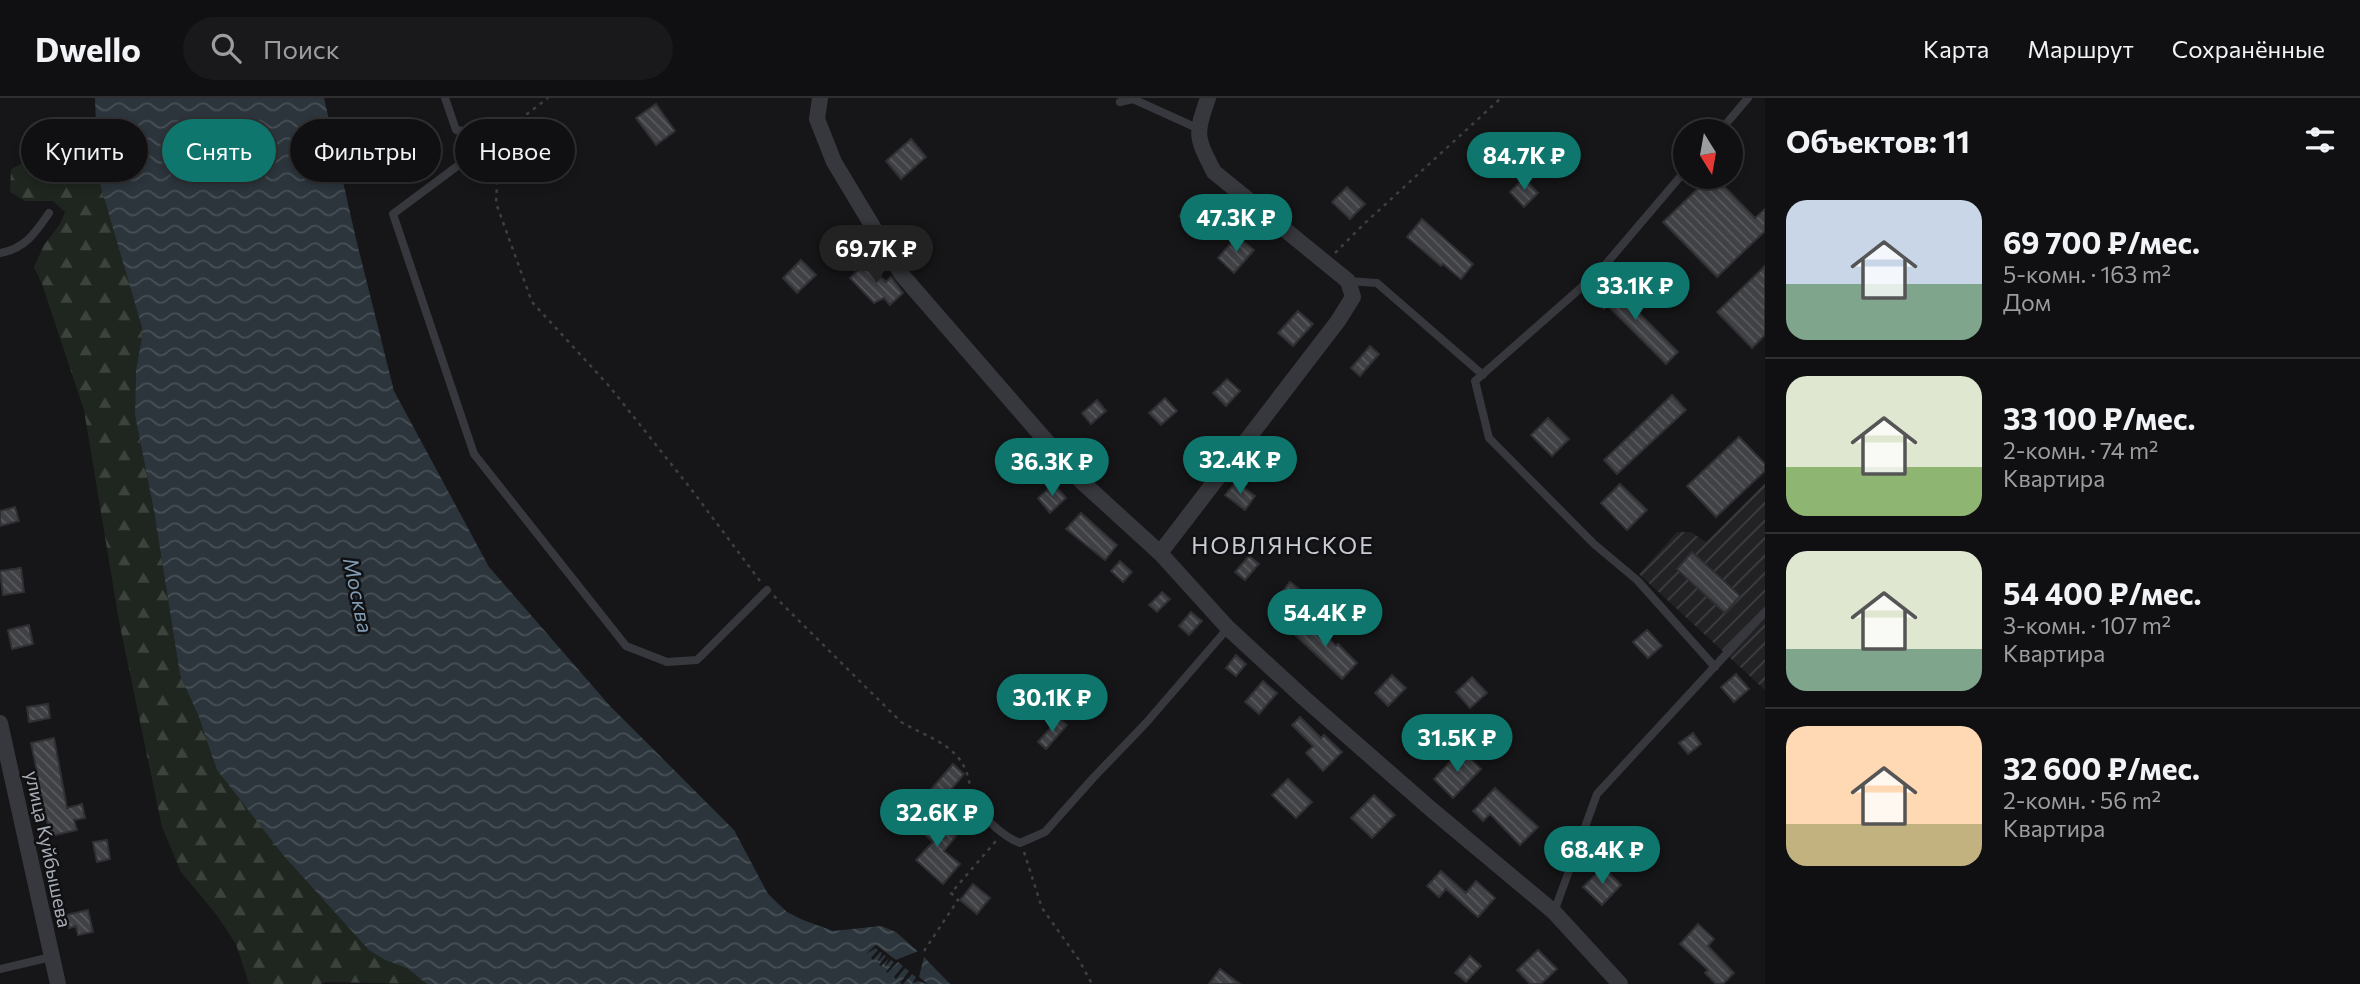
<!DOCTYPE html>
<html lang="ru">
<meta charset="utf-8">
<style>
:root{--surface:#101012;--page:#19191b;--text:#f1f3f6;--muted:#9c9d9f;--line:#303032;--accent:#0f766e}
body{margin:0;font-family:Commissioner,sans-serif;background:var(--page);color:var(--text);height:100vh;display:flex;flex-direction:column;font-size:26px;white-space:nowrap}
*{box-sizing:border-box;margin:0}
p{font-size:23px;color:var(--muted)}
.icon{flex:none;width:38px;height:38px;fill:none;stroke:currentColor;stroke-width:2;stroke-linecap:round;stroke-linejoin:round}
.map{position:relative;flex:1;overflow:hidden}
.details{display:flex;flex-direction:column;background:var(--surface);width:595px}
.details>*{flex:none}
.top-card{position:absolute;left:21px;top:21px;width:665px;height:63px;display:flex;gap:14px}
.needle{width:46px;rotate:169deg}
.tools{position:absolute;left:1673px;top:21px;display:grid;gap:14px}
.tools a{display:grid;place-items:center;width:70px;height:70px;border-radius:50%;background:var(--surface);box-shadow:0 4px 10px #0003,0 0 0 2px var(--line);font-size:35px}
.price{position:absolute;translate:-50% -60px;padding:0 16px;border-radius:24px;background:var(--accent);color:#fff;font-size:23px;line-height:46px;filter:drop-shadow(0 2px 4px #0008)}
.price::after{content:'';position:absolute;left:50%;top:42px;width:21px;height:16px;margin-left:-10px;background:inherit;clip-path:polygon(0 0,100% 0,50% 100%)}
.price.selected{background:#222;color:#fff}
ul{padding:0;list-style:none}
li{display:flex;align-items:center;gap:21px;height:175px;padding:0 21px}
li+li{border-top:2px solid var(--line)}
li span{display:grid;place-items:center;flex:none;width:196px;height:140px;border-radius:21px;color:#555}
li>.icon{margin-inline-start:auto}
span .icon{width:84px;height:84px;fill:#fffc;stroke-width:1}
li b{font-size:30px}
h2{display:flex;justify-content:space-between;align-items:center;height:84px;padding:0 21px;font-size:30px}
.pill{padding:0 24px;border-radius:32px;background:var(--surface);box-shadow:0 4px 10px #0003,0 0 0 2px var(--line);font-size:24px;line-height:63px}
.pill.selected{background:var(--accent);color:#fff}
header{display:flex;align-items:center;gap:42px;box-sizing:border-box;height:98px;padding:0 35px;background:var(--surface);border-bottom:2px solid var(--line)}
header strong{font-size:33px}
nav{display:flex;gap:38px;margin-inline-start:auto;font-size:24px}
.search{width:490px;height:63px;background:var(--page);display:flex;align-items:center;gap:18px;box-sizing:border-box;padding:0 24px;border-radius:38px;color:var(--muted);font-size:26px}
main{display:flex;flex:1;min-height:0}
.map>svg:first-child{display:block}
.industrial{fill:url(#industrial-furrows)}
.forest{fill:url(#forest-firs)}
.water{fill:url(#water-waves)}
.pier{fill:#161618}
.building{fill:url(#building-back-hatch);stroke:#303034;stroke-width:2}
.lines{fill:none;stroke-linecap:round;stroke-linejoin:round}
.path{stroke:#3d3f44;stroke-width:2.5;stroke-dasharray:3.5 5;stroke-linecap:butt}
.service{stroke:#37383d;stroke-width:8}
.minor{stroke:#37383d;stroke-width:16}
.labels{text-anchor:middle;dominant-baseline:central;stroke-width:5;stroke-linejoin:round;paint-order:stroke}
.street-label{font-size:19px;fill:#a8adb8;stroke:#111113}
.water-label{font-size:21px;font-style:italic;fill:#7f9bb3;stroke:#111113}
.quarter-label{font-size:23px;letter-spacing:2px;fill:#c9ccd4;stroke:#111113}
</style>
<header>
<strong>Dwello</strong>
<div class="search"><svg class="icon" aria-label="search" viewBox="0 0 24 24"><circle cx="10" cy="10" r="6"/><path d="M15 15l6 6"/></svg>Поиск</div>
<nav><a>Карта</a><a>Маршрут</a><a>Сохранённые</a></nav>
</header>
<main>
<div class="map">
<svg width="1765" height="886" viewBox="0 0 1765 886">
<defs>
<pattern id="industrial-furrows" width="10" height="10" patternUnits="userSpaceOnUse" patternTransform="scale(1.75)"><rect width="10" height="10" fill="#222225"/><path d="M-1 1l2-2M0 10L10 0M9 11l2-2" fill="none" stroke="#3f3f43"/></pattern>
<pattern id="forest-firs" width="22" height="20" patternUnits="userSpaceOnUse" patternTransform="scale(1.75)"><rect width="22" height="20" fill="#1e261f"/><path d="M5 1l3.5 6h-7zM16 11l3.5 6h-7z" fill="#3c433d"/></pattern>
<pattern id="water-waves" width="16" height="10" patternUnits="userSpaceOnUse" patternTransform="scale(1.75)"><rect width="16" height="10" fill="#2c353c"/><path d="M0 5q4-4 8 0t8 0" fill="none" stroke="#485056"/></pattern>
<pattern id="building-back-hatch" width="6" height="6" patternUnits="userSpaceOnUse" patternTransform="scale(1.75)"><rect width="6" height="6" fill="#404145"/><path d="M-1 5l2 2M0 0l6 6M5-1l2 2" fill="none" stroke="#595a5e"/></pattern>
</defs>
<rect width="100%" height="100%" fill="#161618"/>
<path class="industrial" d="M1765 385V592L1639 476 1677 434H1691L1706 444Z"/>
<path class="forest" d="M25 64C33 66 41 67 48 69 67 76 79 88 98 79L143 233 136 272 135 317 154 413 180 577 199 619 385 862 407 869 427 886 326 884 320 886H249L236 846 216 816 181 774 162 729 119 523 84 312 42 186 34 169 44 147 60 126 65 114 53 103H25L10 94 11 71Z"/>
<path class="water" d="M95 0H324L356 141 394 293 489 469 610 608 734 732 768 796 787 814 803 822 833 833 881 828 896 834 924 859 950 886H427L407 870 385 862 369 852 284 758 217 672 199 619 180 577 154 413 135 317 136 272 143 233 98 79Z"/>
<path class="pier" d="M876 847 896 862 921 852 925 855 919 879 928 886 918 883 912 886 916 879 912 876 903 886 900 885 909 873 905 870 896 881 894 879 903 868 898 864 887 875 886 874 894 864 891 862 884 870 889 860 881 868 879 867 886 858 884 857 877 865 882 855 880 854 873 862 871 860 878 852 876 850 866 856Z"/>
<path class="building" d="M656 6 675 33 656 47 636 20Z
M911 41 926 59 901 81 886 63Z
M1710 79H1715L1755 120 1765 111V133L1717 179 1663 124Z
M1524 80 1538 95 1524 109 1510 94Z
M1347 89 1365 106 1350 121 1332 104Z
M1197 99 1215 117 1198 135 1179 118Z
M1422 121 1473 166 1461 181 1443 166 1441 168 1407 139Z
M1237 138 1254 152 1234 175 1218 160Z
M801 162 816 177 797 195 783 180Z
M866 164 886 184 891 179 903 195 890 207 884 200 874 205 850 180Z
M1765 168V237L1752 250 1717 214Z
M1611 183 1622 195 1620 196 1678 254 1666 266 1607 207 1604 211 1593 199Z
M1298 213 1313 226 1293 248 1278 235Z
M1370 248 1379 256 1360 278 1351 270Z
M1227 281 1240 293 1226 308 1213 295Z
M1672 297 1686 312 1617 376 1604 362Z
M1165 300 1177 313 1161 327 1149 315Z
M1097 302 1106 313 1091 326 1082 315Z
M1548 320 1569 341 1552 358 1531 337Z
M1739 339 1765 366V373L1716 419 1687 388Z
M1236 384 1255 398 1245 412 1225 397Z
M1054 386 1066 400 1050 415 1038 400Z
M1620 386 1647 412 1627 432 1601 405Z
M15 409 19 423 0 428V413Z
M1081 415 1117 447 1105 462 1066 431Z
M1692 454 1740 498 1725 515 1677 471Z
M1249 458 1259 466 1245 482 1235 474Z
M1120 463 1132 474 1123 484 1111 473Z
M21 470 24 494 3 497 0 473Z
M1290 484 1304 495 1291 512 1277 501Z
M1162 494 1170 501 1157 514 1149 507Z
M1191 514 1202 523 1189 537 1179 528Z
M1309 520 1336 548 1338 546 1357 565 1342 581 1293 535Z
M29 527 33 546 12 551 8 532Z
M1647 532 1662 548 1648 560 1633 544Z
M1236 557 1246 566 1236 578 1226 570Z
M1736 576 1749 591 1734 604 1721 589Z
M1392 577 1406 590 1388 608 1375 595Z
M1472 579 1487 595 1470 610 1456 594Z
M1263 583 1277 595 1259 616 1245 604Z
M48 606 50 620 29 624 27 609Z
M1424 617 1435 625 1423 640 1412 632Z
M1300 619 1321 640 1324 637 1342 654 1323 673 1306 655 1313 648 1292 627Z
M1059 620 1067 627 1046 651 1038 644Z
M1693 635 1701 646 1688 656 1679 645Z
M54 640 67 710 82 706 85 720 74 722 77 732 51 738 41 699 39 700 35 679H38L31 645Z
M1461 652 1481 671 1453 700 1434 681Z
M953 666 964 676 940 705 928 695Z
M1288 681 1312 704 1296 720 1272 697Z
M1495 690 1538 729 1520 747 1490 716 1483 723 1473 713Z
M1374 697 1395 717 1372 740 1351 720Z
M929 714 956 738 944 753 960 766 943 786 916 762 933 744 916 729Z
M107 742 110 761 97 764 93 744Z
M1603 769 1621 787 1602 807 1583 789Z
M1441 773 1466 795 1476 783 1495 800 1478 819 1446 791 1439 799 1427 788Z
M973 786 990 800 977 816 960 802Z
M88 812 93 834 78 837 76 828 69 830 66 817Z
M1698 826 1714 841 1708 848 1734 875 1723 886H1716L1705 875 1708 872 1680 846Z
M1538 852 1557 871 1541 886H1530L1517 872Z
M1470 858 1481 868 1466 884 1455 875Z
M1220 871 1240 886H1209Z"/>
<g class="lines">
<path class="path" d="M506 32 548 0
M499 49 496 105 532 204 610 289 691 391 760 483
M1335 155 1365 125 1501 0
M774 498 901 624C932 642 965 648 970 689
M1024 754 1042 810 1079 862 1092 886
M924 853 958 802 951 795 996 743"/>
<path class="service" d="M445 0 456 32 499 37 393 116 474 356 626 548 667 564 697 562 767 492
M1120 4 1133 1 1197 30
M1720 33 1748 0
M1685 73 1600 173 1475 283 1489 340 1594 446 1637 482 1715 569
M0 155C25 151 35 135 49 115
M1348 183 1377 185 1483 277
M965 697C981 714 997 736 1020 745L1045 734 1094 679 1146 625 1228 530
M1554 814 1597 696 1765 514
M0 871 51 859"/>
<path class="minor" d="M820 0 817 21 834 64 902 177 1081 383 1160 455 1228 530 1304 600 1432 712 1554 814 1620 886
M1160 455 1338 223 1353 199 1348 183 1214 74C1196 39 1195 37 1208 0
M0 625 58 886"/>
</g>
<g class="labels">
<g class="street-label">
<text transform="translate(49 751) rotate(78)">улица Куйбышева</text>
</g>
<g class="water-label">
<text transform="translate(359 497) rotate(78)">Москва</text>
</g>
<g class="quarter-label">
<text x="1283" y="447">НОВЛЯНСКОЕ</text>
</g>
</g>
</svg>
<div class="tools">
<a><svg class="needle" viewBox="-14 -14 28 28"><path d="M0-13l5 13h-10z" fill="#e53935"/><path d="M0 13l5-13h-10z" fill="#9c9d9f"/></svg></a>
</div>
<b class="price" style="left:1524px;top:94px">84.7K ₽</b>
<b class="price" style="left:1236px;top:156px">47.3K ₽</b>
<b class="price selected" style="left:876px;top:187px">69.7K ₽</b>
<b class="price" style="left:1635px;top:224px">33.1K ₽</b>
<b class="price" style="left:1240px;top:398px">32.4K ₽</b>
<b class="price" style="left:1052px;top:400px">36.3K ₽</b>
<b class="price" style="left:1325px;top:551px">54.4K ₽</b>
<b class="price" style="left:1052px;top:636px">30.1K ₽</b>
<b class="price" style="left:1457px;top:676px">31.5K ₽</b>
<b class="price" style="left:937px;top:751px">32.6K ₽</b>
<b class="price" style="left:1602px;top:788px">68.4K ₽</b>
<div class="top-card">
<a class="pill">Купить</a>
<a class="pill selected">Снять</a>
<a class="pill">Фильтры</a>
<a class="pill">Новое</a>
</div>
</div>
<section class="details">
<h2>Объектов: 11<svg class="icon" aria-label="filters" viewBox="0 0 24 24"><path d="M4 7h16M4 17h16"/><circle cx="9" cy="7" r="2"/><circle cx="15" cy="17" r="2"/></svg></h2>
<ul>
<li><span style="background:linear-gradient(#c9d6e8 60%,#7fa58c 0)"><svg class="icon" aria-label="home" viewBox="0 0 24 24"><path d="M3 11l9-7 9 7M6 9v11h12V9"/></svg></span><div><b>69 700 ₽/мес.</b><p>5-комн. · 163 m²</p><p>Дом</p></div></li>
<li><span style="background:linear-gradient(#dfe7d0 65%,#8fb573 0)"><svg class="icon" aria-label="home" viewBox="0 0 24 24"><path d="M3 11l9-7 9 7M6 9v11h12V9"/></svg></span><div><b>33 100 ₽/мес.</b><p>2-комн. · 74 m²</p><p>Квартира</p></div></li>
<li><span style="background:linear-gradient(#dfe7d0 70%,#7fa58c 0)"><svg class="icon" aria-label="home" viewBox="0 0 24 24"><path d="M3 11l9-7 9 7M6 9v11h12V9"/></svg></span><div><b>54 400 ₽/мес.</b><p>3-комн. · 107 m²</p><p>Квартира</p></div></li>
<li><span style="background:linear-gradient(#ffd9b3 70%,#c2b280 0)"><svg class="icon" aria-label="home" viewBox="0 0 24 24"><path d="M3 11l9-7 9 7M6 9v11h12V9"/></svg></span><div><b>32 600 ₽/мес.</b><p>2-комн. · 56 m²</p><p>Квартира</p></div></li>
</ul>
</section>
</main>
